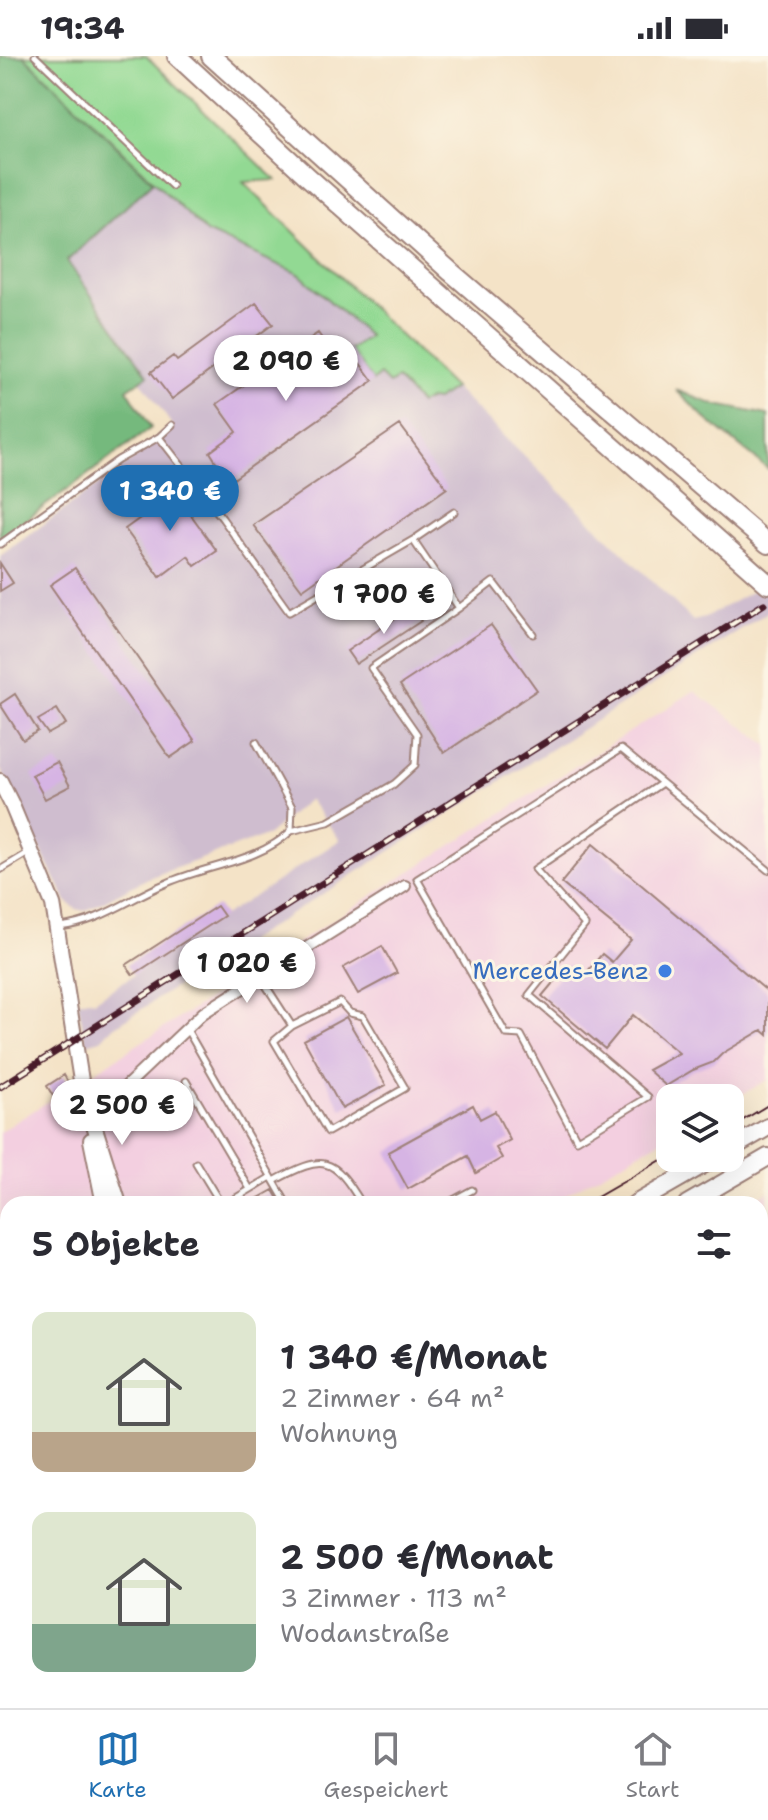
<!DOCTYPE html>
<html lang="de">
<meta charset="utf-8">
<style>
:root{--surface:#fff;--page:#f2f2f3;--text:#2b2b33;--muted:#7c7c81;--line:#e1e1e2;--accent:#1f6fb2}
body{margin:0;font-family:"Shantell Sans",sans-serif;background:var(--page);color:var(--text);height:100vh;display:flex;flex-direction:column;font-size:30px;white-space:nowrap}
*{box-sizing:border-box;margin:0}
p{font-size:26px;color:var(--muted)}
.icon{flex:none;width:44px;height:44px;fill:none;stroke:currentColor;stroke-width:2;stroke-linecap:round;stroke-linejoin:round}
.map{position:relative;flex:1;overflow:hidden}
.side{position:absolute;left:0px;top:1140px;width:768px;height:512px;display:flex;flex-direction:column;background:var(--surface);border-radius:24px 24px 0 0;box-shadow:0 8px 32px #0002}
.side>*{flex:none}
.controls{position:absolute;left:656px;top:1028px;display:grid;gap:16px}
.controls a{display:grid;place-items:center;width:88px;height:88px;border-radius:16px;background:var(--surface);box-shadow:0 8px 32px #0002;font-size:40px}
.price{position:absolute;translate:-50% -68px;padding:0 18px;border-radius:28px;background:#fff;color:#222;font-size:26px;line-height:52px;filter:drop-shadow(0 2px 4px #0008)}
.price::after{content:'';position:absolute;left:50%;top:48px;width:24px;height:18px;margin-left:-12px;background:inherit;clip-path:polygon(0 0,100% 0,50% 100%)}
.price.on{background:var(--accent);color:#fff}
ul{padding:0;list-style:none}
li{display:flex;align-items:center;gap:24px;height:200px;padding:0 32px}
li span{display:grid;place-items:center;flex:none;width:224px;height:160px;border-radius:16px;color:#555}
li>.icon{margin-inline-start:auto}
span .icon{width:96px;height:96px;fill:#fffc;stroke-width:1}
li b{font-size:34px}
h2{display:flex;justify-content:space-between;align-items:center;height:96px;padding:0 32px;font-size:34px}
.status{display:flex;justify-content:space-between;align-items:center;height:56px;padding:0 40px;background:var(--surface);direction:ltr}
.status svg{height:22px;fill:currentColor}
.menu{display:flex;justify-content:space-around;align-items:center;height:112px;border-top:2px solid var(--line);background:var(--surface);font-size:22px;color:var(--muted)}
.menu a{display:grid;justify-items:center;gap:4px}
.menu .on{color:var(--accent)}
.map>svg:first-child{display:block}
.built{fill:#f3cfe0}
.industrial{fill:#cfbdcf}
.green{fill:#92d993;stroke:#6e7c5f;stroke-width:2}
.forest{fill:#75b97d;stroke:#606c54;stroke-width:2}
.water{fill:#61a1d4;stroke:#566080;stroke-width:2}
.building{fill:#d6b4e4}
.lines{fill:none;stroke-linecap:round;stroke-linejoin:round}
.lane-casing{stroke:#9f8179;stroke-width:9}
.street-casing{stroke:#9f8179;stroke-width:14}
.secondary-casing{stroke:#9f8179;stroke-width:18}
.primary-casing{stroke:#9f8179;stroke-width:20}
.highway-casing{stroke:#9f8179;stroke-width:22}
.lane{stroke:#fff;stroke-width:5}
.street{stroke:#fff;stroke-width:10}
.secondary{stroke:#fff;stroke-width:14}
.primary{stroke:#fff;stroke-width:16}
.highway{stroke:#fff;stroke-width:18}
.tram{stroke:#4a1f2b;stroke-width:2}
.rail-casing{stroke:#4a1f2b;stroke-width:7}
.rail{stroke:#fcf5e5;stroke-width:4;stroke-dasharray:12;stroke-linecap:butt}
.shop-dot{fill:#3f7fe0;stroke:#fcf5e5;stroke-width:3}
.labels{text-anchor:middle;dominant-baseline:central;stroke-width:6;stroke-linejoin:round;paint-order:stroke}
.shop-label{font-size:24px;fill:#366cbe;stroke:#fcf5e5;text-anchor:end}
</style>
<div class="status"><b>19:34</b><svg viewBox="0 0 49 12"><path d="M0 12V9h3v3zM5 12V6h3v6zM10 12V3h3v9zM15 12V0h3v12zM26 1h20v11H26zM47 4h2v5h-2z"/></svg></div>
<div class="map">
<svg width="768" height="1652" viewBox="0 0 768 1652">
<rect width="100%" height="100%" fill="#fcf5e5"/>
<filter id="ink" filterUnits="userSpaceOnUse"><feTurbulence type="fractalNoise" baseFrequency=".0125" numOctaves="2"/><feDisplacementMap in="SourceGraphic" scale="16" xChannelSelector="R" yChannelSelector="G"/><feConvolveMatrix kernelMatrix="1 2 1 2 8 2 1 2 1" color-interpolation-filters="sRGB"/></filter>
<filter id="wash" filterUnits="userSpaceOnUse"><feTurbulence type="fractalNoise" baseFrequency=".006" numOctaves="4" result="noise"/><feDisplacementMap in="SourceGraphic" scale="32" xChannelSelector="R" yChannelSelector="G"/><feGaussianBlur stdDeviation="1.8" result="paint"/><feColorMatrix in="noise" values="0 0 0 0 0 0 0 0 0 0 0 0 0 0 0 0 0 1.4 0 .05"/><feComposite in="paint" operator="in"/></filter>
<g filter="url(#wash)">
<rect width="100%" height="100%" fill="#f4e3c7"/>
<path class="built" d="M694 635 768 689V1024L730 1045V1042H670V1079L549 1148H8V1460L0 1465V1076Z
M768 1136V1364L760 1369V1148H746Z
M8 1570V1644H98L102 1652H0V1574Z"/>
<path class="industrial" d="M242 125 693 565 705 562 768 526V556L169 935 108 975 101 984 86 988 78 946 88 943 94 945 340 784 309 743 268 779 148 822 85 855 76 853 67 846 0 712V500L139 399 172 369 141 325 148 318 67 205 153 126Z
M760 1508 768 1515V1652H421L431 1644H760Z"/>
<path class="green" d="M24 0H146L276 124 243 126 454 332 436 344 430 343 420 348 397 323 389 328 380 319 373 325 350 294 369 280 299 218 206 176Z"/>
<path class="forest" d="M0 0H24L153 126 67 205 148 319 127 333 151 372 0 483Z
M676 334 712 348 768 359V413L706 363Z
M8 1345V1458L0 1453V1349Z"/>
<path class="water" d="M760 1281 768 1310V1341L760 1324Z"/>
<g id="blocks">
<path class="building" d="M256 247 273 268 172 343 151 316 173 300 177 305Z
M318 277 337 304 350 294 373 325 229 426 210 396 237 376 217 348Z
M400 369 447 432 302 534 253 469Z
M168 427 217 495 195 510 188 500 160 521 125 473 154 452 147 442Z
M0 507 13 527 0 535Z
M75 512 195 685 170 702 50 529Z
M412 551 421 565 356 608 347 595Z
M491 569 537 634 444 697 400 629Z
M15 638 38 675 23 684 0 648Z
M57 653 66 668 48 678 38 664Z
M57 706 70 730 45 743 32 719Z
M593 788 768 936V979L762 974 723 997 714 1006 693 1014 666 1030 648 1014 679 997 633 959 605 993 542 940 568 909 583 921 602 898 612 906 631 884 561 827Z
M217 850 224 860 133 919 126 909Z
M382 890 397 917 358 938 343 912Z
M346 961 386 1029 342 1053 304 984Z
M64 1019 73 1036 56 1045 47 1030Z
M473 1049 480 1063 495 1055 510 1084 496 1092 502 1102 476 1117 468 1100 408 1133 388 1096Z
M273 1134 281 1148H248Z"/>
</g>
</g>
<g filter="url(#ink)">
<use href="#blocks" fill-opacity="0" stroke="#9f8179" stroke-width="2"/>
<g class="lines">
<g class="lane-casing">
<path id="lane" d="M35 0 172 130
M159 381 172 369
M413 484 454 456
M0 488 118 404 159 381 222 462 289 556 413 484 459 552 371 612 417 678 415 709 394 728 328 766 291 775
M459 552 493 526 533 578
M662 727 535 813 585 869 529 939 648 1041 577 1084 521 979 506 978 417 823 621 693 768 814
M0 814 30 796
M59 871C99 867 130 842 167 827 207 809 259 806 291 775L292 751 256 686
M261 922 292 970 274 985 328 1076 405 1032 363 960 350 957 340 946 292 970
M186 972 287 1148
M186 1025 250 1133
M196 1107 221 1148
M274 1125C324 1098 333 1100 362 1148
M226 1148 271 1121
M446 1148 472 1134
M760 1557 768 1563"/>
</g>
<g class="street-casing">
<path id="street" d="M88 1052 99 1049 120 1036 203 957 405 830
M1 1196 8 1197
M760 1425 768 1411
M398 1652 407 1644"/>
</g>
<g class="secondary-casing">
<path id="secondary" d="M0 725 11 747 53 848 82 1031 119 1148
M91 1084 104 1148
M317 1644 323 1652
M359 1644 365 1652"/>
</g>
<g class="primary-casing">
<path id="primary" d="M730 1093 768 1071
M635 1148 715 1102
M687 1148 768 1101
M0 1517 8 1513
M0 1545 8 1540"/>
</g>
<g class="highway-casing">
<path id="highway" d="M177 0 307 120 768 528
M211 0 451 216 768 488"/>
</g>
<use href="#lane" class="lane"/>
<use href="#street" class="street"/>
<use href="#secondary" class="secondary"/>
<use href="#primary" class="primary"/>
<use href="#highway" class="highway"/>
<path class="tram" d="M730 1072 768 1049
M585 1148 670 1099
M0 1493 8 1488
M344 1644 351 1652"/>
<g class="rail-casing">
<path id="rail" d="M0 1031 764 548"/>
</g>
<use href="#rail" class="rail"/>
</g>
</g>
<circle class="shop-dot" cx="665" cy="915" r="8"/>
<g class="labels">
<g class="shop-label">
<text x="649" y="915">Mercedes-Benz</text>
</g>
</g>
</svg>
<div class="controls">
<a><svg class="icon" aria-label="layers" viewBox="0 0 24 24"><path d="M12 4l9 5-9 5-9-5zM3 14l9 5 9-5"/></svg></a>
</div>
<b class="price" style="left:286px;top:347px">2 090 €</b>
<b class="price on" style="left:170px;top:477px">1 340 €</b>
<b class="price" style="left:384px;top:580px">1 700 €</b>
<b class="price" style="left:247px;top:949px">1 020 €</b>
<b class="price" style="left:122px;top:1091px">2 500 €</b>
<section class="side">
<h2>5 Objekte<svg class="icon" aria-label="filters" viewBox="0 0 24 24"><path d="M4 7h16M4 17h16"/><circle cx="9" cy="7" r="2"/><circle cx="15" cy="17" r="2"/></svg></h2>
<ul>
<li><span style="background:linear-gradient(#dfe7d0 75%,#b9a48a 0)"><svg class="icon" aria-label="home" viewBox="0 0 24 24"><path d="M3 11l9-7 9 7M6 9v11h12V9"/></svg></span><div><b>1 340 €/Monat</b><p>2 Zimmer · 64 m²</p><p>Wohnung</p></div></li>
<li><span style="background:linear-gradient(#dfe7d0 70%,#7fa58c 0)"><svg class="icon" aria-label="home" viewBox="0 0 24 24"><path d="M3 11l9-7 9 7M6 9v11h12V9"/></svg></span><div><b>2 500 €/Monat</b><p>3 Zimmer · 113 m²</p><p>Wodanstraße</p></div></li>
</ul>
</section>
</div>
<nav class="menu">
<a class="on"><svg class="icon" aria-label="map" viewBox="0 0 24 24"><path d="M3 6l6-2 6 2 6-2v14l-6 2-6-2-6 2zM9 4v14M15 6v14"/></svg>Karte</a>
<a><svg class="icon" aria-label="saved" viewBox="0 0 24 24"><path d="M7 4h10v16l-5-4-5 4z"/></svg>Gespeichert</a>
<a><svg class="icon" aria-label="home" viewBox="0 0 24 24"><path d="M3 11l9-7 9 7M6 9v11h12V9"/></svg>Start</a>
</nav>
